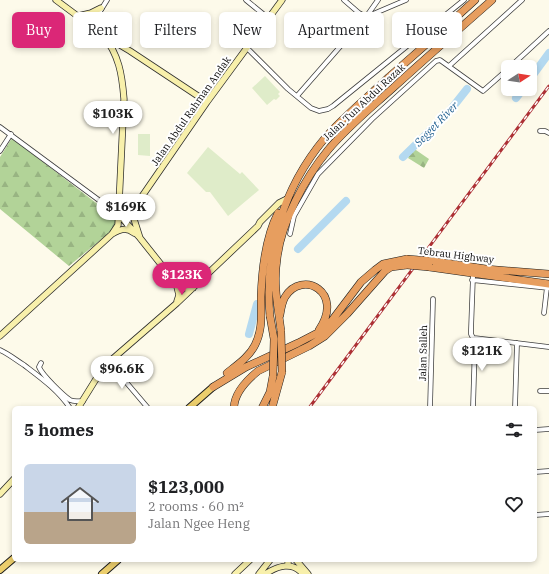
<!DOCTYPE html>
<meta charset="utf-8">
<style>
:root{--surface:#fff;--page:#f6f6f6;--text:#202124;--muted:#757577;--line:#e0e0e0;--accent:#db2777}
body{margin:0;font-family:"IBM Plex Serif",serif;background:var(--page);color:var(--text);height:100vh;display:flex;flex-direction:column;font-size:15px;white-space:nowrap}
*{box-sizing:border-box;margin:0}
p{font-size:13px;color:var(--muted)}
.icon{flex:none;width:22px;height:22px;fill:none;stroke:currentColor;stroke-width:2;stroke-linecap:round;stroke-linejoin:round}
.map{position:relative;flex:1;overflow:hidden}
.sheet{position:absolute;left:12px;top:406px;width:525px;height:156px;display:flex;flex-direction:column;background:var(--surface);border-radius:6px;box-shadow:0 2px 6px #0003}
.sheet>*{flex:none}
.hud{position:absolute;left:12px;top:12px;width:525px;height:36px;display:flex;gap:8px}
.needle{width:26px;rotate:78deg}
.buttons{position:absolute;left:501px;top:60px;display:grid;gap:8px}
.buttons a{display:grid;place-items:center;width:36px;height:36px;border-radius:6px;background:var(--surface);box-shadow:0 2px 6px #0003;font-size:20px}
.price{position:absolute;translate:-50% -34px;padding:0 9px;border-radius:14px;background:#fff;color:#222;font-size:13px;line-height:26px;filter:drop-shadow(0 1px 2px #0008)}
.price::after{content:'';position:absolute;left:50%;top:24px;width:12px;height:9px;margin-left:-6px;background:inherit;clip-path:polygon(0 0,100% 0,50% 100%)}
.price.on{background:var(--accent);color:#fff}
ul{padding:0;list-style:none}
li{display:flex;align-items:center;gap:12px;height:100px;padding:0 12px}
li+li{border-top:1px solid var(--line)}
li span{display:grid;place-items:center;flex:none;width:112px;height:80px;border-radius:6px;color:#555}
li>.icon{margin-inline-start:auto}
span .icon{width:48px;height:48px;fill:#fffc;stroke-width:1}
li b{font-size:17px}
h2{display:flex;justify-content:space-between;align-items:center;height:48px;padding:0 12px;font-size:17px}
.tag{padding:0 14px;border-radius:6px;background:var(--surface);box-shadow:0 2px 6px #0003;font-size:14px;line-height:36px}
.tag.on{background:var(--accent);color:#fff}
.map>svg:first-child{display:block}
.forest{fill:url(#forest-firs)}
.pitch{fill:#dfecc9}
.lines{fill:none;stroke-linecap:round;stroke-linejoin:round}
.river{stroke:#b4d9f0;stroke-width:8}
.street-casing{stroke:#3e3e3e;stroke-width:5.5}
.secondary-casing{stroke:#2d2d2d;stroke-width:7}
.primary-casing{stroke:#1c1c1c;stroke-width:8}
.highway-casing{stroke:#1c1c1c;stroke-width:8}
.street{stroke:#fff;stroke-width:4}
.secondary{stroke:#f8f0ab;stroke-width:5.5}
.primary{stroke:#ecce6c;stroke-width:6}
.highway{stroke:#e79e5f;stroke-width:7}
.rail-casing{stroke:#ad3035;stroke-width:3}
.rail{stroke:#fff;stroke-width:1.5;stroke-dasharray:4.5;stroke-linecap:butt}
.highway-bridge-casing{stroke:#1c1c1c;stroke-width:8;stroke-linecap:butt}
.highway-bridge{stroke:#e79e5f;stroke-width:7}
.labels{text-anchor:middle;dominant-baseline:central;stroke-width:4;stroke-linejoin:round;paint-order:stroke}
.street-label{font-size:10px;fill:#0b0b0b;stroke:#fff}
.water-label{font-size:11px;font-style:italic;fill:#205f90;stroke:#fff}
</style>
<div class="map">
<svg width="549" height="574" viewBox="0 0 549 574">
<defs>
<pattern id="forest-firs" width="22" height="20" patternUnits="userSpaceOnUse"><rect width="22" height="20" fill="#b2d398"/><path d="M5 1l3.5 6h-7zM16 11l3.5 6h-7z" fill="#98b482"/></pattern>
</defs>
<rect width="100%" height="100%" fill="#fdfaea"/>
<path class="forest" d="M12 138 113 216 116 222 115 228 69 266 0 209V157Z
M413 148 429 159 424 168 408 158Z"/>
<path class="pitch" d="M265 76 280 92 278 94 280 96 276 100 274 99 267 105 252 88Z
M138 134H150V156L138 155Z
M208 147 240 174 242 172 259 190 228 216 210 192H206L187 173Z"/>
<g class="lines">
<path class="river" d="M530 79 549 53
M516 98 523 89
M403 157 448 113 467 89
M298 249 346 201
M249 334 257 304"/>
<g class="street-casing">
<path id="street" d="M246 0 268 18
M344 0 359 13 366 17
M366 17 406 0
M91 26 107 0
M246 47 288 89 311 108 319 111 328 109 333 106 464 0
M449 66 522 0
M510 67 549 31
M297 96 366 17 378 0
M0 127 119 215
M540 131H545L549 133
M0 151 11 134
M290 234 294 216 318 174 372 119 436 61 440 60 483 91 508 69
M473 276 471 330V334L475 342 473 408
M472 280 549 288
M544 313 547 287
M474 338 549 347
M0 350C9 354 16 360 24 365 41 378 58 390 70 408
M109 362 148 408
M41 363 39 367C42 375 63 395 70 400 74 402 78 401 83 401
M540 391H549
M430 408 433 299
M515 408 517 343
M535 430 549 429
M535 472 549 471
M535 515 549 514"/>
</g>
<g class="secondary-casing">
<path id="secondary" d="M56 0 103 35 130 51 207 102
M78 16 91 13 101 8
M119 215 140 238 175 282 186 288H193
M112 234C121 229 126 227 134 233
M140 238 133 216 136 205 207 102 282 0
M176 283 179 295 177 301
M0 336 112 234 118 225 124 99C122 74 119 55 103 35
M78 408 101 371 109 362 177 303 258 226 260 222 279 203 287 199
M0 494 14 479
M288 560V566
M296 560 308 574
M235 574 250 560
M259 574 270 560
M265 574C278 566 292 561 303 574"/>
</g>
<g class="primary-casing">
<path id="primary" d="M189 408 213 387
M0 570 14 558
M102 574 118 560"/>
</g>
<g class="highway-casing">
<path id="highway" d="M433 261 486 269 549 274
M429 267 549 284
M280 315C281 309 282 302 285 297 302 269 345 292 319 330
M270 316C264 252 283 188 325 138 344 116 368 97 389 77 418 52 447 26 475 0
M281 331C278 307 273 284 277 259 281 222 305 178 328 150 347 127 372 107 394 87 426 58 459 29 492 0
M227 373C237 365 249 357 255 345 263 329 261 314 261 297 262 269 265 238 278 213
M213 387 246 367 298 343 323 330 330 323 361 282 375 270 383 264 407 259
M234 408C234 393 247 380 258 371L309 346 325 336 347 314 385 271 391 267 407 265
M262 408 270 392 273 376
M272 408 282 372"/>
</g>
<use href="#street" class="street"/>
<use href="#secondary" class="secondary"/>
<use href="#primary" class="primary"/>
<use href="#highway" class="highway"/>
<g class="rail-casing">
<path id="rail" d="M309 408 549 86"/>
</g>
<use href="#rail" class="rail"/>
<g class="highway-bridge-casing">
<path id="highway-bridge" d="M407 259 433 261
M407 265 429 267
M270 316 274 339 273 376
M281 331 282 372"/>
</g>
<use href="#highway-bridge" class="highway-bridge"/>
</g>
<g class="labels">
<g class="street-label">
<text transform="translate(364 102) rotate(-43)">Jalan Tun Abdul Razak</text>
<text transform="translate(191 111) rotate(-55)">Jalan Abdul Rahman Andak</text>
<text transform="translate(456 255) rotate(7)">Tebrau Highway</text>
<text transform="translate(423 353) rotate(-89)">Jalan Salleh</text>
</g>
<g class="water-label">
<text transform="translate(436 124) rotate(-46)">Segget River</text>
</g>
</g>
</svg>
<div class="buttons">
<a><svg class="needle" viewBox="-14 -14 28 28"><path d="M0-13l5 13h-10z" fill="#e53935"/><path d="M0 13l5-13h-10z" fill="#757577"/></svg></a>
</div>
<b class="price" style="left:113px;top:135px">$103K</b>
<b class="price" style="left:126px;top:228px">$169K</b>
<b class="price on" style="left:182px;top:296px">$123K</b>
<b class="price" style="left:482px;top:372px">$121K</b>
<b class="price" style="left:122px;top:390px">$96.6K</b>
<div class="hud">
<a class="tag on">Buy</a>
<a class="tag">Rent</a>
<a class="tag">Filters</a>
<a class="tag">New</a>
<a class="tag">Apartment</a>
<a class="tag">House</a>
</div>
<section class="sheet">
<h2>5 homes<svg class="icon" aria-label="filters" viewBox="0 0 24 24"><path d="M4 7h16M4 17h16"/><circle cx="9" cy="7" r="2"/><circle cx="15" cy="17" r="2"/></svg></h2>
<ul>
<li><span style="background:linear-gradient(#c9d6e8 60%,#b9a48a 0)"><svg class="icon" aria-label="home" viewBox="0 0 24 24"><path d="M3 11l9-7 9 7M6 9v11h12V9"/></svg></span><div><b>$123,000</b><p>2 rooms · 60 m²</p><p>Jalan Ngee Heng</p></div><svg class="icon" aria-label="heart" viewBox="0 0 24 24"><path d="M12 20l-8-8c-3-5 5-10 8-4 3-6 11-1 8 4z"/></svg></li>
</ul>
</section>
</div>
